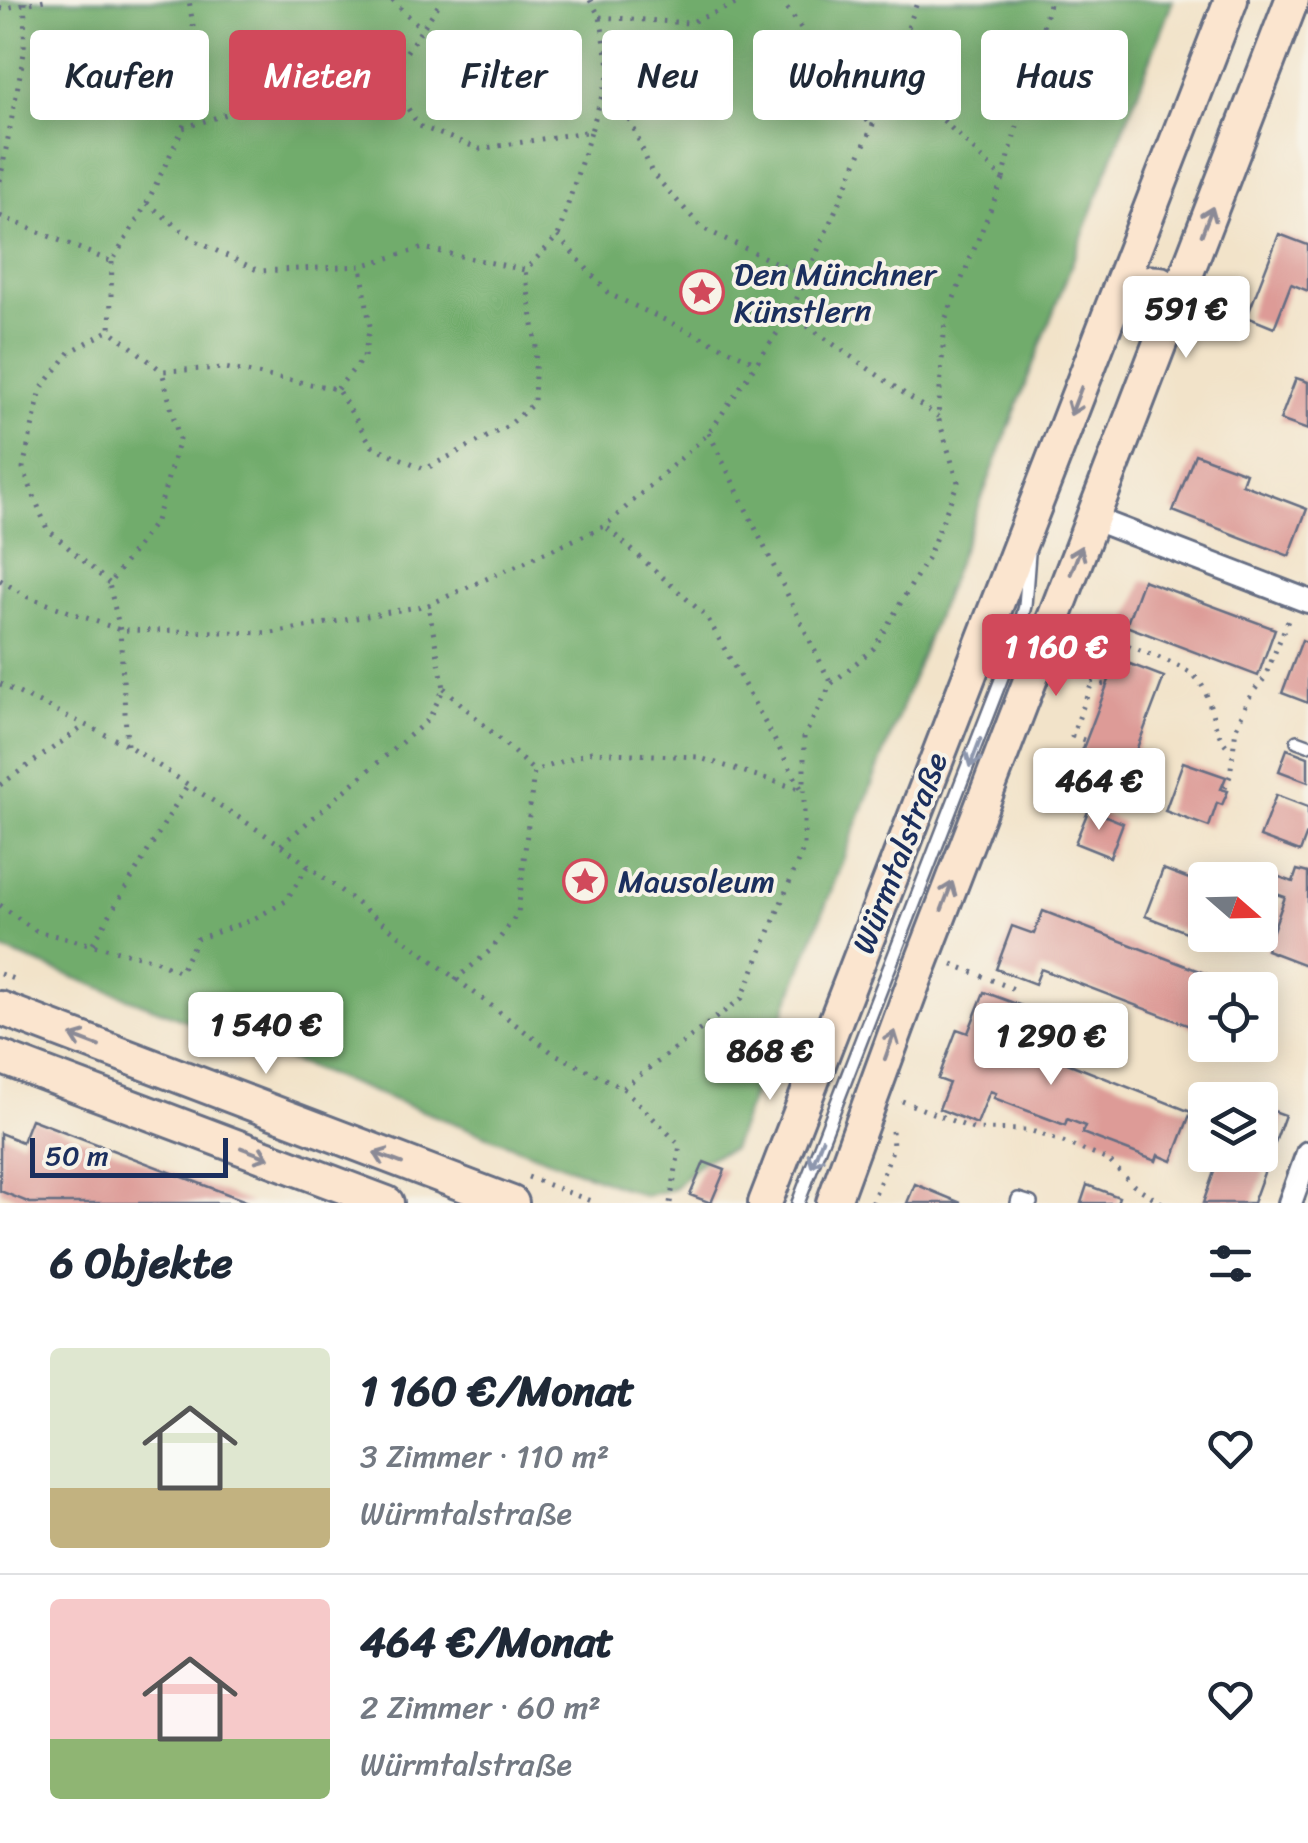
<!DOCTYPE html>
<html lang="de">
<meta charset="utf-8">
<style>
:root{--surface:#fff;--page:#f6f6f7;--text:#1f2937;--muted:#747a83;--line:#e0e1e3;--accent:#d1495b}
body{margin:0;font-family:Sriracha,sans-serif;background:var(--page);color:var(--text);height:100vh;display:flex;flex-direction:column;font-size:38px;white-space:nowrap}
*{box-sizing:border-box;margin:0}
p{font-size:32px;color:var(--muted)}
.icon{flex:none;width:55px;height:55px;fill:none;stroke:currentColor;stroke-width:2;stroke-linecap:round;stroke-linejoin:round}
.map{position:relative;height:1203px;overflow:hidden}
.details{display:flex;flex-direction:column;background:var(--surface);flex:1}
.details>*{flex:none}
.hud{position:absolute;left:30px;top:30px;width:1250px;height:90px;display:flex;gap:20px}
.needle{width:65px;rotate:110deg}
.controls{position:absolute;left:1188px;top:862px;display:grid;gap:20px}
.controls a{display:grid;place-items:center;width:90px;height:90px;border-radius:10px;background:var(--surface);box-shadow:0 5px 25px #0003;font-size:50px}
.scale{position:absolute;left:30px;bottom:25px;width:198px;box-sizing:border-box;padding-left:10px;border:5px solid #1b2f5e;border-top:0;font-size:28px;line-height:35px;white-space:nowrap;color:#1b2f5e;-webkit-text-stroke:8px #f7f3e8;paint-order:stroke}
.price{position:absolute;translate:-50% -85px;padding:0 22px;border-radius:10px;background:#fff;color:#222;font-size:32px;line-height:65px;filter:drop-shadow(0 2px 5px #0008)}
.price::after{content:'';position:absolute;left:50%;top:60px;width:30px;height:22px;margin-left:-15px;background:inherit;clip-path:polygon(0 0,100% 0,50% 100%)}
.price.selected{background:var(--accent);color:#fff}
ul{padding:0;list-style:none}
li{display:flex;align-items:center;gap:30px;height:250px;padding:0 50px}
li+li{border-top:2px solid var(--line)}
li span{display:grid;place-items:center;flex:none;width:280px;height:200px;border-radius:10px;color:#555}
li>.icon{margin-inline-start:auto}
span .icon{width:120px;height:120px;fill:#fffc;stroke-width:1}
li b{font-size:42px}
h2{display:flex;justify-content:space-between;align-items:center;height:120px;padding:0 50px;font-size:42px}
.chip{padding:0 35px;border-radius:10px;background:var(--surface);box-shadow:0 5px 25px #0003;font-size:35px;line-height:90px}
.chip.selected{background:var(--accent);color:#fff}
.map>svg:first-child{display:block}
.forest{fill:#71ac6c;stroke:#466e65;stroke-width:2.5}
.building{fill:#dd9b97}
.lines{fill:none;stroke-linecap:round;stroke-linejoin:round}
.service-casing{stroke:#666e83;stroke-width:16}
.minor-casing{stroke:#666e83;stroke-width:28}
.secondary-casing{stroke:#666e83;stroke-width:38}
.path{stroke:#666e83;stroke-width:5;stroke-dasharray:2.5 8;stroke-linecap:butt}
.service{stroke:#fff;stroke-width:11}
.minor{stroke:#fff;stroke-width:22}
.secondary{stroke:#fbe5cf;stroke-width:32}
.oneway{stroke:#8b8a96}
.oneway2{stroke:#8d97ae}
.labels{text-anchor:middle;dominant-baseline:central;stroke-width:8;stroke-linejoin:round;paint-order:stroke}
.poi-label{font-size:32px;fill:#1b2f5e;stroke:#f7f3e8;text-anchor:start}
.street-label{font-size:32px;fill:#1b2f5e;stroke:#f7f3e8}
</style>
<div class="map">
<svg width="1308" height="1203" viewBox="0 0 1308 1203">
<rect width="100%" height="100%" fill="#f7f3e8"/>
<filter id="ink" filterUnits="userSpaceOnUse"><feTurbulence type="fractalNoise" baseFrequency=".01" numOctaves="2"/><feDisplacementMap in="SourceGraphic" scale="20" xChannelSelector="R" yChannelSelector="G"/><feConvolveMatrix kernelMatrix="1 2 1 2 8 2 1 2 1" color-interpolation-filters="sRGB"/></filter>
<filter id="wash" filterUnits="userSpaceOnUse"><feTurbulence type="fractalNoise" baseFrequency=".0048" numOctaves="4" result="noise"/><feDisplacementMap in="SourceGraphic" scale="40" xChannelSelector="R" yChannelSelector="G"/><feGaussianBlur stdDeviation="2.25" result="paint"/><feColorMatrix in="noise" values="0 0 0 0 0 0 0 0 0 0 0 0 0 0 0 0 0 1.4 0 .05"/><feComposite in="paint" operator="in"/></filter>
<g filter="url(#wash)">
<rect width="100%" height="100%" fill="#f2e3c9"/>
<path class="forest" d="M0 0H1173L732 1149 703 1160 673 1189 644 1196 0 949Z"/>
<g id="blocks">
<path class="building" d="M1279 234 1308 245V291L1291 284 1274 328 1247 317Z
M1296 378 1308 382V430L1280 420Z
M1195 454 1246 473 1242 484 1307 509 1289 556 1173 511Z
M1143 580 1275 629 1258 676 1126 626Z
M1302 640 1308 643V703L1282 693Z
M1117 659 1164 677 1118 798 1071 780Z
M1287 749 1308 757V782L1279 771Z
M1183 762 1226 777 1221 789 1228 791 1222 805 1217 803 1209 827 1165 811Z
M1276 795 1308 807V831L1300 852 1260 837Z
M1089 809 1123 823 1110 857 1075 843Z
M1163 869 1205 885 1186 932 1145 916Z
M1297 870 1308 873V966L1266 950 1285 897 1268 891 1274 875 1293 882Z
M1043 911 1220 979 1216 990H1205V1018L1200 1030 1041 969 1035 984 996 969 1012 926 1034 934Z
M984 992 1022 1006 1009 1040 1191 1112 1172 1161 1158 1155 1156 1161 1082 1133 1085 1126 1067 1119 1065 1125 994 1098 996 1093 990 1091 977 1124 939 1109 949 1083 938 1079 957 1029 968 1033Z
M1260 1106 1285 1115 1253 1203H1203L1220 1155H1260Z
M31 1119 251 1203H30L0 1191V1133L22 1142Z
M704 1162 725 1170 711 1203 690 1195Z
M915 1184 961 1203H907Z
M1087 1185 1119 1197 1117 1203H1081Z"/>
</g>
</g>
<g filter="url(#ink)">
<use href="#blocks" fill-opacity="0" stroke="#666e83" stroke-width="2.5"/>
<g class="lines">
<g class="service-casing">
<path id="service" d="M1297 741 1308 745
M798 1203 1016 641 1025 606 1029 554
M1017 1203 1018 1199 1031 1203"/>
</g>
<g class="minor-casing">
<path id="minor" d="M1092 518 1308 601
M1290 1203 1308 1153"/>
</g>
<g class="secondary-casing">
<path id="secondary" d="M1119 291 1142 282 1160 283 1172 312
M0 1008 512 1203
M0 1057 387 1203
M765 1203 1231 0
M833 1203 912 987 1292 0"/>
</g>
<path class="path" d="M392 0 422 29
M590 0 600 17 610 70
M781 0 872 127
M0 9 45 0
M600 17 689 23 746 0
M394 70 400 96 419 126 480 149 591 131 610 70 652 173 702 228 806 277
M183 127 202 84 189 0
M1003 179 1050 0
M0 181 24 53 25 0
M147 203 194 240 259 271 361 266 423 248 525 270 558 236 591 131
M0 216 112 262 147 203 183 128 317 85 394 70 442 0
M558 236 609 294 757 363
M112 262 110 330 162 371 225 368 337 389 372 446 425 469 508 426 534 403 536 345 525 270
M790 314 938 417
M337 389 364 357 370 326 361 266
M709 433 831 684
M0 580 28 597 120 630 272 633 428 605 605 526 709 433 790 314 872 127 918 0
M109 583 47 529 23 468 41 389 70 352 110 330
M1079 628C1104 638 1185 662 1199 681 1215 703 1210 732 1231 750
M1092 681 1105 685
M0 684 127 745 281 845 553 1053 623 1088 680 1145 670 1203
M444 688 534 771
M1084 740 1072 736 1108 640
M127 745 120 630 109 584 156 521 179 439 162 371
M0 785 86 725
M1225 788 1230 776 1236 728 1251 694 1264 679 1289 618
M281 845 429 719 444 688 428 605
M0 905 36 931 155 960 180 972 197 939 252 920 286 901 308 866
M93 943 188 784
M952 964 1014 989
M0 974 19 981
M455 980 492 949 518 913 534 771 591 752 697 757 802 790 707 617 605 526
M623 1088 742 998 804 847V737L831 684 874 648 928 557 958 482 938 417 945 320 1003 179 893 71
M902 1101 973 1129 1029 1130 1058 1140 1108 1160 1133 1185 1162 1203
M528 1177 596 1203
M872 1203 893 1148 892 1130"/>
<use href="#service" class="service"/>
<use href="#minor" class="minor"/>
<use href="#secondary" class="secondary"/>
</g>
<defs><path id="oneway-shaft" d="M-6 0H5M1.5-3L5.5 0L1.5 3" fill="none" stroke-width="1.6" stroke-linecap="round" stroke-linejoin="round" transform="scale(2.5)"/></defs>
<g class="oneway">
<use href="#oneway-shaft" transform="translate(1207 221) rotate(-69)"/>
<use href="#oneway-shaft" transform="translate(1076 401) rotate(111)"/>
<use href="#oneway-shaft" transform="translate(1076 560) rotate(-69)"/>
<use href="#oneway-shaft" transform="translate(947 896) rotate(-69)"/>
<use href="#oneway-shaft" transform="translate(85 1041) rotate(-159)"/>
<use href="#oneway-shaft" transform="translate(890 1045) rotate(-70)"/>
<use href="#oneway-shaft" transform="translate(255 1153) rotate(21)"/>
<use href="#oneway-shaft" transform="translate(388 1158) rotate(-159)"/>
</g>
<g class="oneway2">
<use href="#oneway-shaft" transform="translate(975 753) rotate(111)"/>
<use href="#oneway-shaft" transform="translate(817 1153) rotate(111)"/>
</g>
</g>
<defs>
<g id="sight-ring" transform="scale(2.25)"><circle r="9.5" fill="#f7f3e8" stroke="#d1495b" stroke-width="1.5"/><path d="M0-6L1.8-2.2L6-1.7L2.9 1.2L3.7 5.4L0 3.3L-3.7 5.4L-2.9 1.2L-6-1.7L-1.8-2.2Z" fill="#d1495b"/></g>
</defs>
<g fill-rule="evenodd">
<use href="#sight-ring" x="702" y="292"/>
<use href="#sight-ring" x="585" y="881"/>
</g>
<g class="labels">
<g class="poi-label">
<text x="734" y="274">Den Münchner<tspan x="734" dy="37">Künstlern</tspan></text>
<text x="618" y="881">Mausoleum</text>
</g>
<g class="street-label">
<text transform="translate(900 853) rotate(-69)">Würmtalstraße</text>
</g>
</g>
</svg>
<div class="controls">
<a><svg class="needle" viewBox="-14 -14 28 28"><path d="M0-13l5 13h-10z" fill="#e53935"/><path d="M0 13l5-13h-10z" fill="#747a83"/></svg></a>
<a><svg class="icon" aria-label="locate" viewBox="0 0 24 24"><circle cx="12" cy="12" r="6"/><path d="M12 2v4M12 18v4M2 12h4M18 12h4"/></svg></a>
<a><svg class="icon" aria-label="layers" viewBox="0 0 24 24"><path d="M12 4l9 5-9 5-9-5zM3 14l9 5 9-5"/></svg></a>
</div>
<div class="scale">50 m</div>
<b class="price" style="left:1186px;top:361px">591 €</b>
<b class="price selected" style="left:1056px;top:699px">1 160 €</b>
<b class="price" style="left:1099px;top:833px">464 €</b>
<b class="price" style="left:266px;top:1077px">1 540 €</b>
<b class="price" style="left:1051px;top:1088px">1 290 €</b>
<b class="price" style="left:770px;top:1103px">868 €</b>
<div class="hud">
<a class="chip">Kaufen</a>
<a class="chip selected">Mieten</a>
<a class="chip">Filter</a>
<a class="chip">Neu</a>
<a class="chip">Wohnung</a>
<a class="chip">Haus</a>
</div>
</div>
<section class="details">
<h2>6 Objekte<svg class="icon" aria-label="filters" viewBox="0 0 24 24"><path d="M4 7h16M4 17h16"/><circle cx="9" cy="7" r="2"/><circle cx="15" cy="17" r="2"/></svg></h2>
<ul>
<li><span style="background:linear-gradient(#dfe7d0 70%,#c2b280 0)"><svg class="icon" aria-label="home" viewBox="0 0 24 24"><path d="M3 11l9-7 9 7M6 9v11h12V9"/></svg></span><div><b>1 160 €/Monat</b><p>3 Zimmer · 110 m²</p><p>Würmtalstraße</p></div><svg class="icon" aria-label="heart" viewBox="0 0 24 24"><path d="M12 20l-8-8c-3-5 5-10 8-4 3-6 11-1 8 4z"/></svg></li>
<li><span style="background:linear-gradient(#f6c9c9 70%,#8fb573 0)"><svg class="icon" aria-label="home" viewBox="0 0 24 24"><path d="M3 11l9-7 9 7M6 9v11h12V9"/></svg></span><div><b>464 €/Monat</b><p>2 Zimmer · 60 m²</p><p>Würmtalstraße</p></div><svg class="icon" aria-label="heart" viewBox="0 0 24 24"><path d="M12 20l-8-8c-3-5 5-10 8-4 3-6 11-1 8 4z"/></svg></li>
</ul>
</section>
